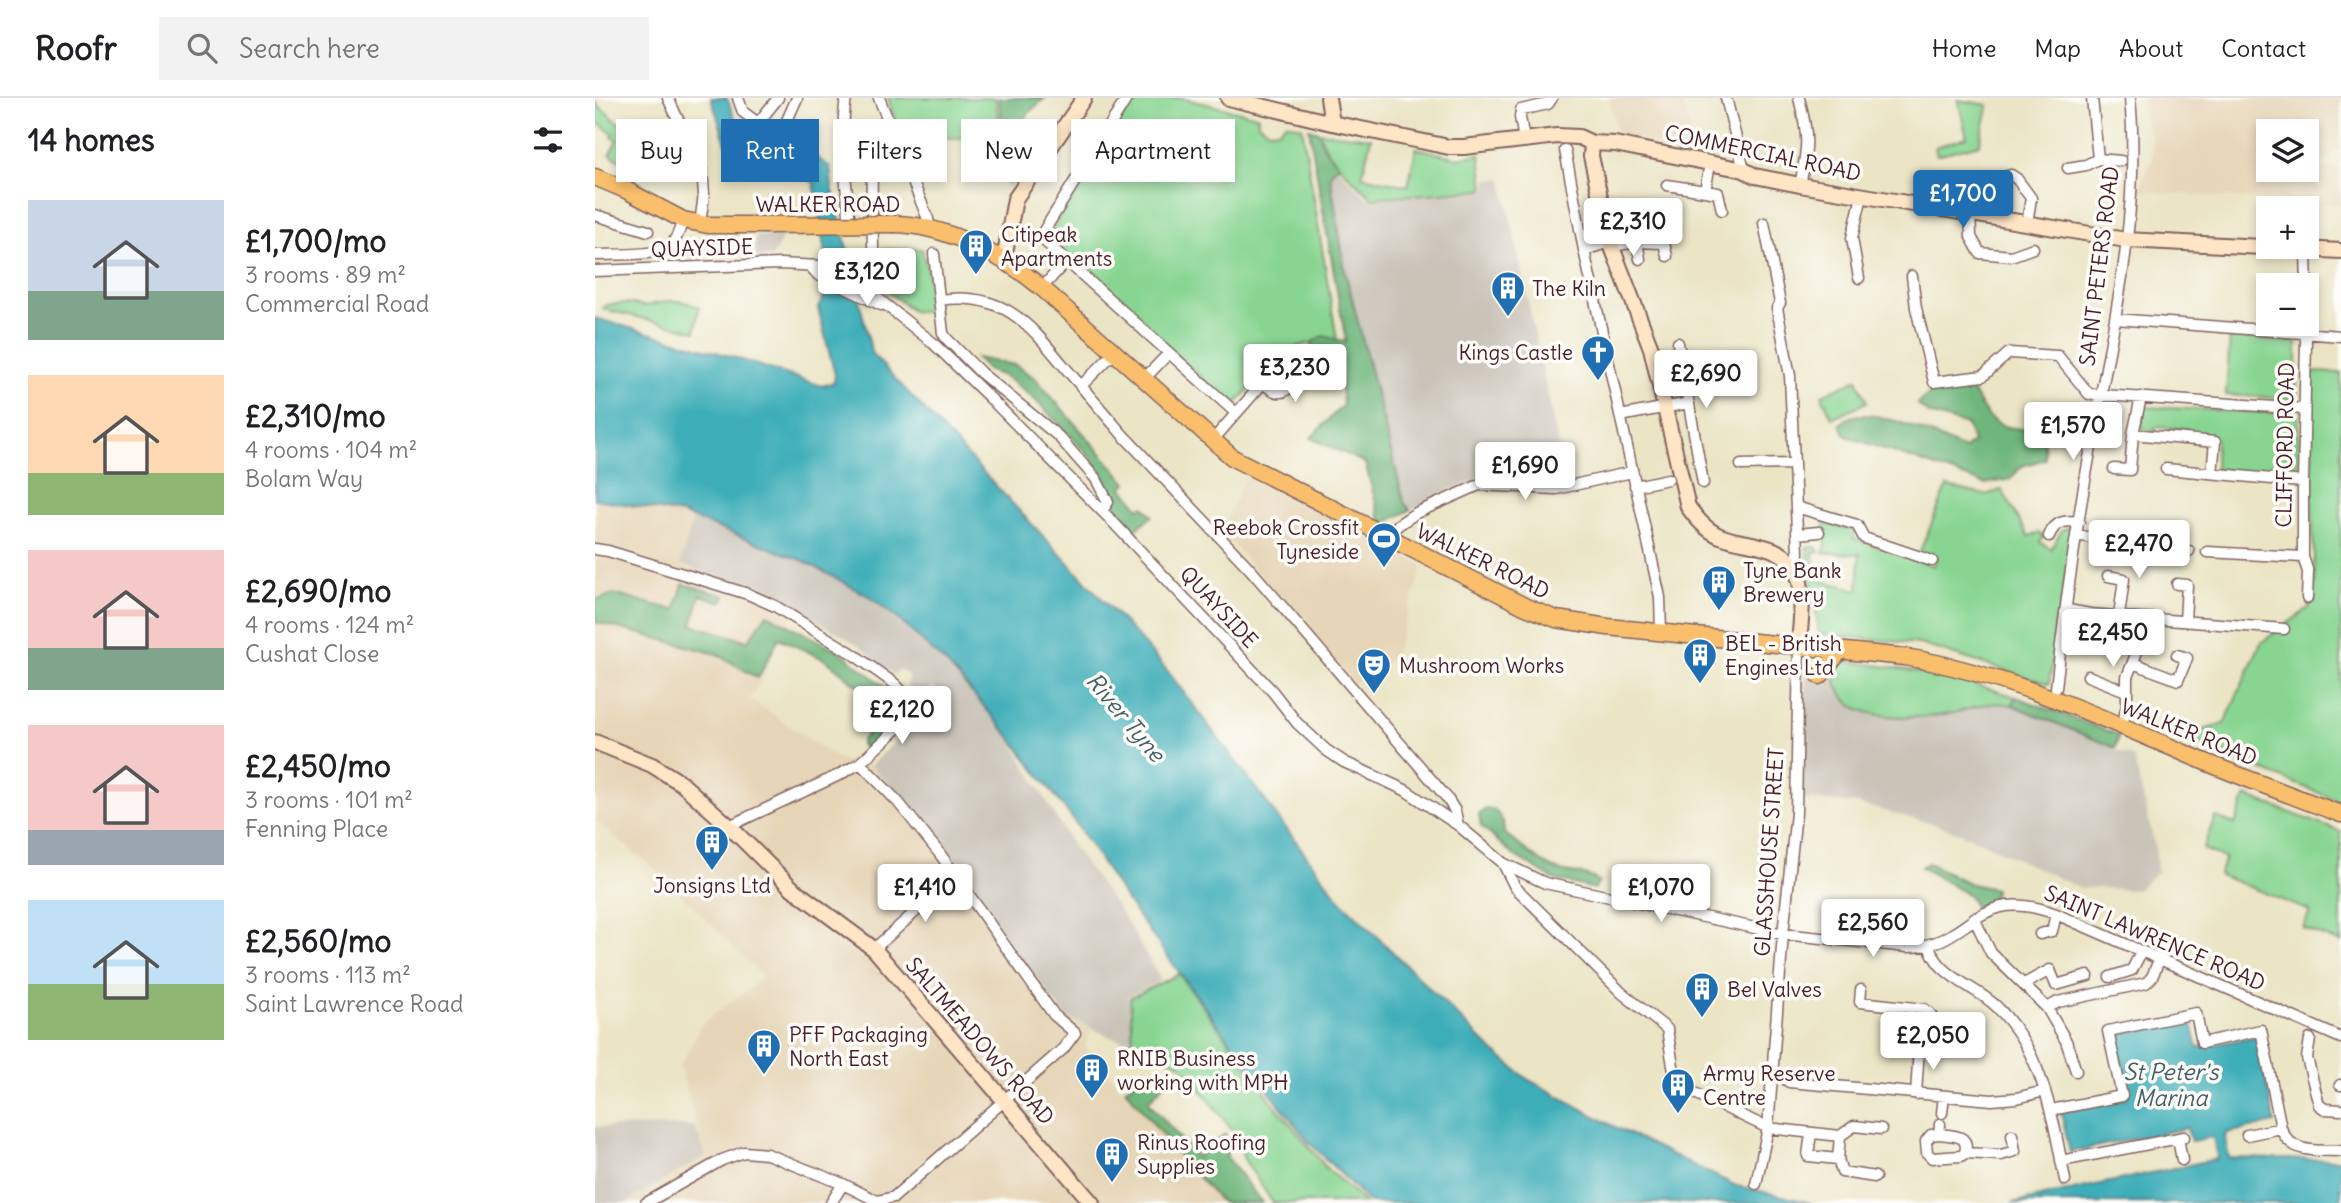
<!DOCTYPE html>
<meta charset="utf-8">
<style>
:root{--surface:#fff;--page:#f2f2f2;--text:#202124;--muted:#757577;--line:#e0e0e0;--accent:#1f6fb2}
body{margin:0;font-family:Delius,sans-serif;background:var(--page);color:var(--text);height:100vh;display:flex;flex-direction:column;font-size:26px;white-space:nowrap}
*{box-sizing:border-box;margin:0}
p{font-size:23px;color:var(--muted)}
.icon{flex:none;width:38px;height:38px;fill:none;stroke:currentColor;stroke-width:2;stroke-linecap:round;stroke-linejoin:round}
.map{position:relative;flex:1;overflow:hidden}
.sheet{display:flex;flex-direction:column;background:var(--surface);width:595px}
.sheet>*{flex:none}
.top-card{position:absolute;left:21px;top:21px;width:665px;height:63px;display:flex;gap:14px}
.fabs{position:absolute;left:1661px;top:21px;display:grid;gap:14px}
.fabs a{display:grid;place-items:center;width:63px;height:63px;border-radius:0px;background:var(--surface);box-shadow:0 4px 10px #0003;font-size:35px}
.price{position:absolute;translate:-50% -60px;padding:0 16px;border-radius:7px;background:#fff;color:#222;font-size:23px;line-height:46px;filter:drop-shadow(0 2px 4px #0008)}
.price::after{content:'';position:absolute;left:50%;top:42px;width:21px;height:16px;margin-left:-10px;background:inherit;clip-path:polygon(0 0,100% 0,50% 100%)}
.price.active{background:var(--accent);color:#fff}
ul{padding:0;list-style:none}
li{display:flex;align-items:center;gap:21px;height:175px;padding:0 28px}
li span{display:grid;place-items:center;flex:none;width:196px;height:140px;border-radius:0px;color:#555}
li>.icon{margin-inline-start:auto}
span .icon{width:84px;height:84px;fill:#fffc;stroke-width:1}
li b{font-size:30px}
h2{display:flex;justify-content:space-between;align-items:center;height:84px;padding:0 28px;font-size:30px}
.pill{padding:0 24px;border-radius:0px;background:var(--surface);box-shadow:0 4px 10px #0003;font-size:24px;line-height:63px}
.pill.active{background:var(--accent);color:#fff}
header{display:flex;align-items:center;gap:42px;box-sizing:border-box;height:98px;padding:0 35px;background:var(--surface);border-bottom:2px solid var(--line)}
header strong{font-size:33px}
nav{display:flex;gap:38px;margin-inline-start:auto;font-size:24px}
.search{width:490px;height:63px;background:var(--page);display:flex;align-items:center;gap:18px;box-sizing:border-box;padding:0 24px;border-radius:0px;color:var(--muted);font-size:26px}
main{display:flex;flex:1;min-height:0}
.map>svg:first-child{display:block}
.built{fill:#e6d5b7;fill-rule:evenodd}
.industrial{fill:#c9c3b8}
.green{fill:#88d592;stroke:#697a5e;stroke-width:2}
.forest{fill:#6eb67c;stroke:#5c6a54;stroke-width:2}
.water{fill:#3dadb8;stroke:#446672;stroke-width:2}
.lines{fill:none;stroke-linecap:round;stroke-linejoin:round}
.street-casing{stroke:#826461;stroke-width:13}
.secondary-casing{stroke:#826461;stroke-width:18}
.primary-casing{stroke:#826461;stroke-width:19}
.street{stroke:#fff;stroke-width:10}
.secondary{stroke:#fde5c5;stroke-width:14}
.primary{stroke:#f9bf6d;stroke-width:16}
.primary-bridge-casing{stroke:#826461;stroke-width:19;stroke-linecap:butt}
.primary-bridge{stroke:#f9bf6d;stroke-width:16}
.labels{text-anchor:middle;dominant-baseline:central;stroke-width:7;stroke-linejoin:round;paint-order:stroke}
.street-label{font-size:21px;fill:#4a1f2b;stroke:#fdfcf7}
.poi-label{font-size:21px;fill:#4a1f2b;stroke:#fdfcf7;text-anchor:start}
.water-label{font-size:23px;font-style:italic;fill:#445f6a;stroke:#fdfcf7}
</style>
<header>
<strong>Roofr</strong>
<div class="search"><svg class="icon" aria-label="search" viewBox="0 0 24 24"><circle cx="10" cy="10" r="6"/><path d="M15 15l6 6"/></svg>Search here</div>
<nav><a>Home</a><a>Map</a><a>About</a><a>Contact</a></nav>
</header>
<main>
<section class="sheet">
<h2>14 homes<svg class="icon" aria-label="filters" viewBox="0 0 24 24"><path d="M4 7h16M4 17h16"/><circle cx="9" cy="7" r="2"/><circle cx="15" cy="17" r="2"/></svg></h2>
<ul>
<li><span style="background:linear-gradient(#c9d6e8 65%,#7fa58c 0)"><svg class="icon" aria-label="home" viewBox="0 0 24 24"><path d="M3 11l9-7 9 7M6 9v11h12V9"/></svg></span><div><b>£1,700/mo</b><p>3 rooms · 89 m²</p><p>Commercial Road</p></div></li>
<li><span style="background:linear-gradient(#ffd9b3 70%,#8fb573 0)"><svg class="icon" aria-label="home" viewBox="0 0 24 24"><path d="M3 11l9-7 9 7M6 9v11h12V9"/></svg></span><div><b>£2,310/mo</b><p>4 rooms · 104 m²</p><p>Bolam Way</p></div></li>
<li><span style="background:linear-gradient(#f6c9c9 70%,#7fa58c 0)"><svg class="icon" aria-label="home" viewBox="0 0 24 24"><path d="M3 11l9-7 9 7M6 9v11h12V9"/></svg></span><div><b>£2,690/mo</b><p>4 rooms · 124 m²</p><p>Cushat Close</p></div></li>
<li><span style="background:linear-gradient(#f6c9c9 75%,#9aa5b1 0)"><svg class="icon" aria-label="home" viewBox="0 0 24 24"><path d="M3 11l9-7 9 7M6 9v11h12V9"/></svg></span><div><b>£2,450/mo</b><p>3 rooms · 101 m²</p><p>Fenning Place</p></div></li>
<li><span style="background:linear-gradient(#bfe0f5 60%,#8fb573 0)"><svg class="icon" aria-label="home" viewBox="0 0 24 24"><path d="M3 11l9-7 9 7M6 9v11h12V9"/></svg></span><div><b>£2,560/mo</b><p>3 rooms · 113 m²</p><p>Saint Lawrence Road</p></div></li>
</ul>
</section>
<div class="map">
<svg width="1746" height="1105" viewBox="0 0 1746 1105">
<rect width="100%" height="100%" fill="#fdfcf7"/>
<filter id="ink" filterUnits="userSpaceOnUse"><feTurbulence type="fractalNoise" baseFrequency=".0143" numOctaves="2"/><feDisplacementMap in="SourceGraphic" scale="14" xChannelSelector="R" yChannelSelector="G"/><feConvolveMatrix kernelMatrix="1 2 1 2 8 2 1 2 1" color-interpolation-filters="sRGB"/></filter>
<filter id="wash" filterUnits="userSpaceOnUse"><feTurbulence type="fractalNoise" baseFrequency=".00686" numOctaves="4" result="noise"/><feDisplacementMap in="SourceGraphic" scale="28" xChannelSelector="R" yChannelSelector="G"/><feGaussianBlur stdDeviation="1.57" result="paint"/><feColorMatrix in="noise" values="0 0 0 0 0 0 0 0 0 0 0 0 0 0 0 0 0 1.4 0 .05"/><feComposite in="paint" operator="in"/></filter>
<g filter="url(#wash)">
<rect width="100%" height="100%" fill="#ebe4c5"/>
<path class="built" d="M1014 0H1086L1098 41 1068 47 1023 37Z
M1547 0H1746V53H1740L1733 62 1727 63 1726 68 1746 70V107L1543 93 1557 62 1558 43 1548 19ZM1673 33H1712V72H1673Z
M651 377 828 467 799 559 759 586 627 433Z
M0 401 87 416 98 421 85 466 183 499 204 512 161 570 170 577 155 601 243 661 276 667 346 750 431 868 473 920 497 932 490 948 625 1105H30L110 1058 85 967 96 950 105 928 168 879 67 777 0 723V661L5 653 6 639 0 637Z"/>
<path class="industrial" d="M742 70 774 102 891 94V82L907 80 971 383 945 387 909 382 905 376 854 392 815 412 809 404 750 173 735 76Z
M189 137 177 159 160 160 161 138Z
M98 421 209 463 274 498 353 567 412 635 477 747 527 816 566 882 533 899 537 945 518 940 473 920 431 868 346 750 276 667 335 610 344 593 337 588 327 599 312 588 313 577 304 571 299 577 263 547 183 499 85 466Z
M1232 561 1322 572 1376 585 1421 599 1418 607 1539 660 1561 754 1562 774 1542 792 1483 789 1373 738 1339 726 1263 706 1206 701 1211 577Z
M100 1028 111 1058 30 1105H0V1029Z"/>
<path class="green" d="M293 0H401L405 40 436 57 414 87 391 67V40L308 39 304 36Z
M540 0H585L663 18V25L674 33 684 32 691 25 707 29 742 242 728 238 716 245 701 249 703 261 675 268 638 309 452 139Z
M1363 2 1393 7C1392 22 1386 32 1385 46L1342 57 1340 49 1372 39Z
M0 5 39 38 41 36 47 40 30 67 15 56 22 42 17 39 19 36 0 23Z
M724 34 776 40 767 78 813 88 821 50 863 60 885 56 889 92 777 100C757 80 732 61 724 34Z
M286 151H327L342 215 318 213 286 188 279 158Z
M75 203H86L104 209 100 233 8 211 11 207 31 205 50 208Z
M1635 239 1702 244V301L1631 297Z
M1717 274 1746 275V704L1598 644 1602 634 1629 626 1666 545 1714 510 1720 486 1717 410Z
M1262 281 1272 304 1237 320 1227 297Z
M1549 309 1703 316 1704 377H1700L1699 371 1665 369V375L1620 371 1621 341 1594 338 1593 331 1561 329 1560 333 1547 332Z
M1352 389 1390 397 1407 392 1433 438 1444 435 1449 439 1445 444 1456 451 1467 432 1478 427 1454 586 1325 546 1224 536 1212 449H1221L1224 454 1218 455 1224 482 1263 492 1265 456 1228 455 1231 447 1229 424 1260 433 1258 440 1338 468 1341 459 1325 453Z
M1245 563C1306 569 1363 580 1421 599L1417 607C1388 602 1380 611 1354 616 1329 621 1273 622 1254 605 1244 596 1240 583 1238 571Z
M1651 698 1746 734V845L1708 830 1715 813 1624 777 1630 760 1608 751 1620 719 1640 726Z
M584 876 679 1006 733 1072 771 1105H678L649 1061 643 1040 587 967 538 945 535 900Z"/>
<path class="forest" d="M404 0H450C438 10 425 21 423 38L441 50 436 54 408 38Z
M714 31 724 34 728 48 744 67 735 76 750 173 809 404 815 412 790 425 786 423 770 365 716 340 748 307 743 259 721 263 716 245 728 238 751 244Z
M381 260 420 267 440 280 532 385 527 389 544 410 549 408 557 418 540 432 519 406 515 390 499 363 477 339 438 300 411 279 392 272Z
M1361 288 1378 294C1396 328 1401 329 1438 332L1449 345 1450 361 1427 368 1415 381 1390 386 1251 338 1245 326C1249 323 1254 319 1259 318 1286 311 1345 341 1370 351L1378 344 1372 327 1334 316 1322 306 1335 295Z
M88 486 130 498 127 504 105 497 97 527 153 543 172 516 244 553 297 594 303 611 299 625 271 651 266 647 267 642 287 618 285 606 231 562 184 540 163 580 122 556 0 524V501H5L18 496 80 512Z
M1421 599 1524 637 1520 650 1417 607Z
M891 711H899L908 723 909 735C926 748 945 766 966 773 979 777 993 774 1004 784L1000 791 958 781 917 756 886 728 884 716Z
M1333 765 1376 786 1400 791 1398 802 1380 810 1375 798 1326 769Z
M551 974 569 986 553 1004 602 1059 630 1036 632 1059 667 1105H627L593 1068 530 991Z"/>
<path class="water" d="M116 0H132L140 21 148 28 193 50 221 59 235 69 237 88 277 256 540 536 574 575 745 802 894 949 932 981 1020 1029 1139 1087 1217 1105H775L713 1043 623 927 534 806 477 720 412 635 353 567 303 521 274 498 209 463 87 416 0 401V220L135 258 227 288 239 284 240 277 223 210 231 195 237 194 219 85 189 67 148 59 132 48Z
M1596 922 1603 950 1662 938 1680 1025 1631 1035 1630 1041 1634 1060 1746 1062V1105H1417L1621 1061 1622 1059 1618 1040 1616 1039 1596 1043 1592 1030 1475 1054 1466 1014 1533 1000 1519 937Z"/>
</g>
<g filter="url(#ink)">
<g class="lines">
<g class="street-casing">
<path id="street" d="M73 0 107 73 109 96 105 126
M143 0 148 14 163 25
M183 0 163 25 186 36 202 0
M251 0C245 38 250 77 254 116
M284 0 333 121 335 132
M532 0 445 139 641 315
M1131 0 1149 72
M1204 0C1214 38 1213 49 1205 87
M1497 0 1503 61
M929 42 925 19 926 12 953 6 957 0
M970 52 989 152 1065 499 1066 535
M1473 70 1491 67 1503 61 1526 63
M1072 87 1110 93 1115 66
M1110 93 1123 95 1127 112
M1338 96 1416 77 1422 81 1436 100 1432 125
M1375 116 1376 139 1385 155 1416 158 1438 150
M0 117 53 133
M1169 125 1185 205 1182 210 1195 278 1203 455 1199 470
M1042 144 1045 161
M1017 148 1042 144 1069 145 1072 158
M1711 149 1712 195 1708 384V459L1713 474 1712 500
M989 152 1015 144
M339 156 348 235 351 240 386 275 463 338 501 381 513 404 507 413
M0 157C17 156 64 159 76 147 82 141 85 131 88 122
M268 167 276 157 278 150C278 111 270 55 292 21
M216 169 223 177 286 207
M0 173 185 166 225 168 260 182 338 245 394 299 515 421 678 594 702 625 731 652 749 664 810 692 863 727 908 765 950 785 1188 836 1313 849C1377 849 1378 785 1461 816L1746 940
M1317 178 1321 210 1339 284 1388 278 1414 255 1463 258 1494 296 1709 311
M1264 180 1257 140 1267 98
M447 190 471 163
M344 202C419 191 442 239 486 288
M1520 221 1746 238
M1083 245 1108 385
M519 255 486 288 527 336 655 471 852 700 860 713 863 727
M549 281 573 256
M668 285C678 294 689 300 697 285L695 267
M1025 318 1094 305
M1538 336 1546 299
M617 343 681 270 715 262
M1146 367 1199 366
M1519 371 1535 372 1538 336 1620 344 1617 375
M1571 371 1708 384
M1040 388 1073 381
M1201 409 1262 427 1269 440 1337 463
M1202 436 1224 434
M1482 437 1526 446 1594 453
M1454 438C1460 423 1470 422 1484 424
M793 439 803 427 821 415 884 387 961 391 1037 374
M0 451 13 453 153 496 180 508 258 556 300 586 315 602 317 611 315 619 265 665 244 677 134 728
M1612 454 1708 459
M1513 478 1529 481 1524 518
M1582 486 1592 487 1590 523
M1473 512 1495 516 1689 531
M1538 565 1583 582 1592 560 1582 557
M1493 578 1531 593
M1461 590C1470 507 1482 425 1497 343 1518 231 1546 114 1535 0
M1527 629 1532 607V579L1555 521
M908 765 920 789 1027 895 1072 931 1081 986 1173 1030 1245 1038 1243 1061 1213 1058 1216 1035
M1379 820 1396 855 1452 910 1471 943 1481 973
M1445 836 1457 833 1461 816
M1333 847C1337 855 1341 864 1348 870 1363 885 1385 893 1401 908 1448 953 1458 1021 1470 1082
M279 851 360 778
M1515 879 1537 872 1546 854
M1429 886 1455 872 1461 887 1493 878
M1266 892 1265 904 1329 911C1342 917 1340 934 1335 945L1328 949 1304 948V940
M1452 910 1463 904 1551 885 1557 879 1564 862
M1715 941 1712 960 1724 1007 1730 1011 1746 1012
M1177 972 1194 984 1397 1002 1421 1000 1450 993
M1745 987H1746
M1321 996 1324 949
M1456 1012 1527 998 1513 933 1601 915 1607 945 1666 932 1686 1030C1695 1057 1723 1052 1746 1053
M1347 1015 1349 998
M1344 1036 1336 1037 1331 1043 1332 1055 1337 1060 1366 1058 1370 1055C1375 1036 1358 1038 1344 1036L1345 1026
M1652 1037 1686 1030
M1245 1038 1259 1028 1286 1031
M1583 1040 1587 1062
M1370 1055 1406 1057 1420 1053 1417 1037
M1243 1061 1247 1074 1280 1079
M1466 1063 1589 1039
M1161 1086 1173 1030 1188 836 1201 715 1204 549
M51 1105 127 1062 149 1054 172 1056 248 1086 282 1103 299 1099 468 951 480 935 459 917 345 756 303 704 265 665
M236 1105 248 1086"/>
</g>
<g class="secondary-casing">
<path id="secondary" d="M633 0 737 25 854 49H869L962 38 984 39 997 45 1020 46 1149 72 1160 78 1205 87 1531 142 1746 153
M733 0 737 25
M997 45 996 58 1015 144 1056 250 1093 409C1102 421 1111 432 1125 438 1155 450 1195 442 1205 484 1209 504 1205 528 1204 549
M409 161 420 101 489 0
M0 644 57 667 86 685 134 728 198 791 279 851 497 1105"/>
</g>
<g class="primary-casing">
<path id="primary" d="M0 79 31 92 88 122 113 127H169
M300 126C351 127 409 158 447 190L638 360 931 509 961 521 1013 529 1310 559C1406 575 1497 615 1587 654 1639 677 1693 696 1746 716
M1225 578 1245 553"/>
</g>
<use href="#street" class="street"/>
<use href="#secondary" class="secondary"/>
<use href="#primary" class="primary"/>
<g class="primary-bridge-casing">
<path id="primary-bridge" d="M169 127 300 126"/>
</g>
<use href="#primary-bridge" class="primary-bridge"/>
</g>
</g>
<defs>
<g id="building-pin" transform="scale(1.75)"><path d="M0 17L-7.5 6A9.5 9.5 0 1 1 7.5 6Z" fill="#1f6fb2" stroke="#fdfcf7"/><path d="M-4-6H4V6H1V3H-1V6H-4ZM-2.5-4.3h1.7v1.8h-1.7ZM.8-4.3h1.7v1.8H.8ZM-2.5-1h1.7V.8h-1.7ZM.8-1h1.7V.8H.8Z" fill="#fff"/></g>
<g id="church-pin" transform="scale(1.75)"><path d="M0 17L-7.5 6A9.5 9.5 0 1 1 7.5 6Z" fill="#1f6fb2" stroke="#fdfcf7"/><path d="M-1.2-6h2.4v3.5h3.3v2.4h-3.3V6h-2.4V-.1h-3.3v-2.4h3.3Z" fill="#fff"/></g>
<g id="stadium-pin" transform="scale(1.75)"><path d="M0 17L-7.5 6A9.5 9.5 0 1 1 7.5 6Z" fill="#1f6fb2" stroke="#fdfcf7"/><path d="M0-5a6.5 5 0 1 0 0 10a6.5 5 0 1 0 0-10ZM-3.5-1.8h7v3.6h-7Z" fill="#fff"/></g>
<g id="theatre-pin" transform="scale(1.75)"><path d="M0 17L-7.5 6A9.5 9.5 0 1 1 7.5 6Z" fill="#1f6fb2" stroke="#fdfcf7"/><path d="M-5-5.5Q0-4 5-5.5V0Q5 5 0 6Q-5 5-5 0ZM-3.3-2.5H-1v1.5H-3.3ZM1-2.5H3.3v1.5H1ZM-2.8 1Q0 5.5 2.8 1Z" fill="#fff"/></g>
</defs>
<g fill-rule="evenodd">
<use href="#building-pin" x="381" y="148"/>
<use href="#building-pin" x="913" y="190"/>
<use href="#church-pin" x="1003" y="254"/>
<use href="#stadium-pin" x="789" y="441"/>
<use href="#building-pin" x="1124" y="484"/>
<use href="#building-pin" x="1105" y="557"/>
<use href="#theatre-pin" x="779" y="567"/>
<use href="#building-pin" x="117" y="744"/>
<use href="#building-pin" x="1107" y="891"/>
<use href="#building-pin" x="169" y="948"/>
<use href="#building-pin" x="497" y="972"/>
<use href="#building-pin" x="1083" y="987"/>
<use href="#building-pin" x="517" y="1056"/>
</g>
<g class="labels">
<g class="street-label">
<text transform="translate(1168 55) rotate(12)">COMMERCIAL ROAD</text>
<text x="233" y="106">WALKER ROAD</text>
<text transform="translate(107 150) rotate(-2)">QUAYSIDE</text>
<text transform="translate(1504 168) rotate(-83)">SAINT PETERS ROAD</text>
<text transform="translate(1690 347) rotate(-89)">CLIFFORD ROAD</text>
<text transform="translate(888 463) rotate(26)">WALKER ROAD</text>
<text transform="translate(624 509) rotate(47)">QUAYSIDE</text>
<text transform="translate(1594 634) rotate(22)">WALKER ROAD</text>
<text transform="translate(1174 754) rotate(-86)">GLASSHOUSE STREET</text>
<text transform="translate(1560 840) rotate(23)">SAINT LAWRENCE ROAD</text>
<text transform="translate(385 943) rotate(49)">SALTMEADOWS ROAD</text>
</g>
<g class="poi-label">
<text x="406" y="136">Citipeak<tspan x="406" dy="24">Apartments</tspan></text>
<text x="937" y="190">The Kiln</text>
<text x="978" y="254" text-anchor="end">Kings Castle</text>
<text x="764" y="429" text-anchor="end">Reebok Crossfit<tspan x="764" dy="24">Tyneside</tspan></text>
<text x="1148" y="472">Tyne Bank<tspan x="1148" dy="24">Brewery</tspan></text>
<text x="1130" y="545">BEL - British<tspan x="1130" dy="24">Engines Ltd</tspan></text>
<text x="804" y="567">Mushroom Works</text>
<text x="117" y="787" text-anchor="middle">Jonsigns Ltd</text>
<text x="1132" y="891">Bel Valves</text>
<text x="194" y="936">PFF Packaging<tspan x="194" dy="24">North East</tspan></text>
<text x="522" y="960">RNIB Business<tspan x="522" dy="24">working with MPH</tspan></text>
<text x="1108" y="975">Army Reserve<tspan x="1108" dy="24">Centre</tspan></text>
<text x="542" y="1044">Rinus Roofing<tspan x="542" dy="24">Supplies</tspan></text>
</g>
<g class="water-label">
<text transform="translate(531 619) rotate(50)">River Tyne</text>
<text x="1576" y="973">St Peter's<tspan x="1576" dy="26">Marina</tspan></text>
</g>
</g>
</svg>
<div class="fabs">
<a><svg class="icon" aria-label="layers" viewBox="0 0 24 24"><path d="M12 4l9 5-9 5-9-5zM3 14l9 5 9-5"/></svg></a>
<a>+</a>
<a>−</a>
</div>
<b class="price active" style="left:1368px;top:132px">£1,700</b>
<b class="price" style="left:1038px;top:160px">£2,310</b>
<b class="price" style="left:272px;top:210px">£3,120</b>
<b class="price" style="left:700px;top:306px">£3,230</b>
<b class="price" style="left:1111px;top:312px">£2,690</b>
<b class="price" style="left:1478px;top:364px">£1,570</b>
<b class="price" style="left:930px;top:404px">£1,690</b>
<b class="price" style="left:1544px;top:482px">£2,470</b>
<b class="price" style="left:1518px;top:571px">£2,450</b>
<b class="price" style="left:307px;top:648px">£2,120</b>
<b class="price" style="left:330px;top:826px">£1,410</b>
<b class="price" style="left:1066px;top:826px">£1,070</b>
<b class="price" style="left:1278px;top:861px">£2,560</b>
<b class="price" style="left:1338px;top:974px">£2,050</b>
<div class="top-card">
<a class="pill">Buy</a>
<a class="pill active">Rent</a>
<a class="pill">Filters</a>
<a class="pill">New</a>
<a class="pill">Apartment</a>
</div>
</div>
</main>
